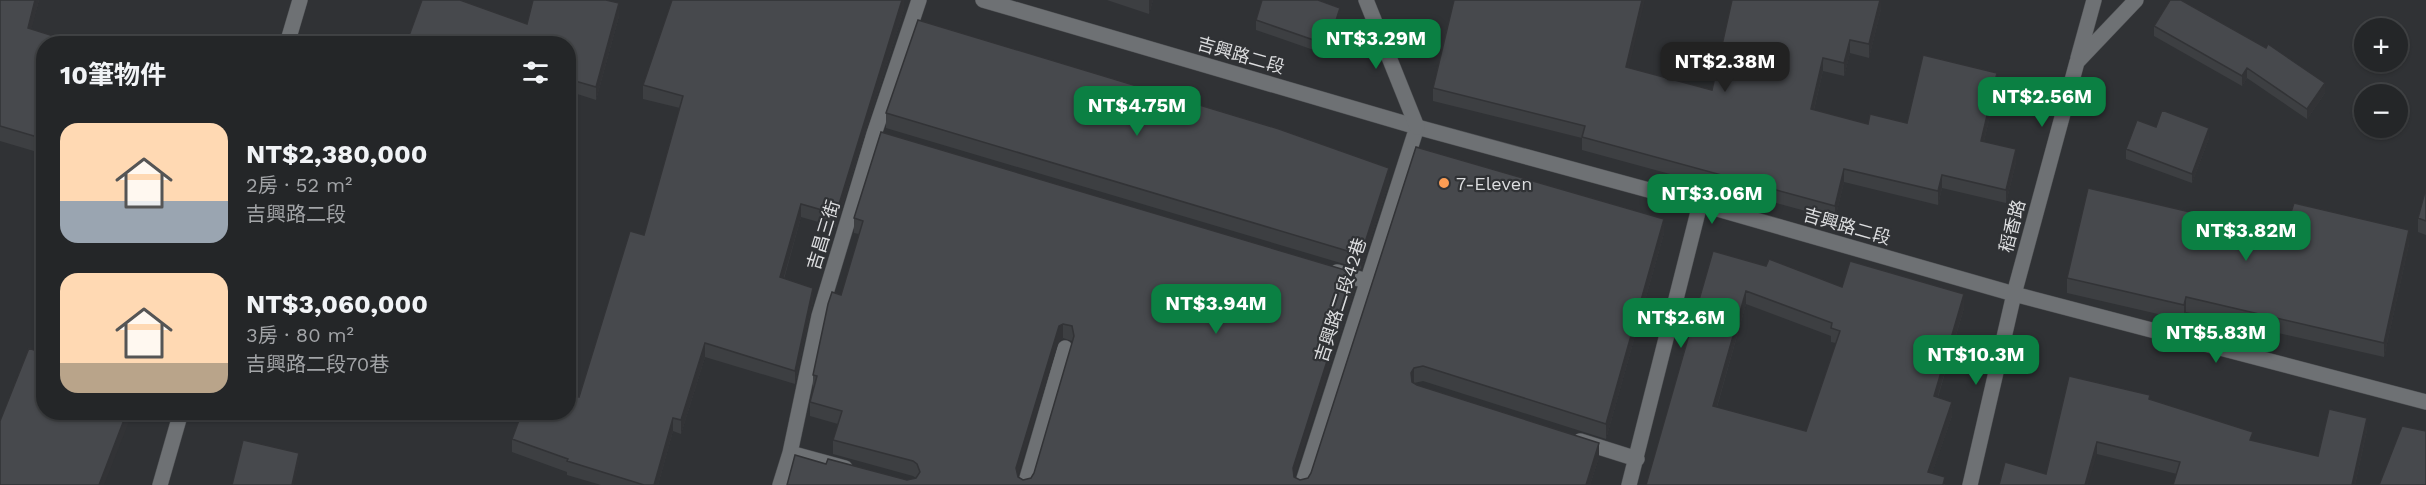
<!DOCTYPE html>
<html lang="zh-TW">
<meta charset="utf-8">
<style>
:root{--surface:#242628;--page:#303234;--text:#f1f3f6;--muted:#a3a5a8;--line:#414345;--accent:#0b8043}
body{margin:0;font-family:"Work Sans","Noto Sans TC",sans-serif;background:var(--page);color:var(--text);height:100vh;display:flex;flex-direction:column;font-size:22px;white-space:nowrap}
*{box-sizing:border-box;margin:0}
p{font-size:20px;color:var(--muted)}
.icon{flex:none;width:33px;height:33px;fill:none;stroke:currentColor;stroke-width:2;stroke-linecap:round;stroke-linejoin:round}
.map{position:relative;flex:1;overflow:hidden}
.details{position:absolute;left:36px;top:36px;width:540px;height:384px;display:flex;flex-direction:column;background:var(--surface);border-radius:24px;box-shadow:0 2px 4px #0004,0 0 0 2px var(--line)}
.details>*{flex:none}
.fabs{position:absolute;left:2354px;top:18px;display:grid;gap:12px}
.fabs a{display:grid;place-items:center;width:54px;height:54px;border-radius:50%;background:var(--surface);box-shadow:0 2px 4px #0004,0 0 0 2px var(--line);font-size:30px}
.price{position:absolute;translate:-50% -51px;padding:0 14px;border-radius:12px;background:var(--accent);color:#fff;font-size:20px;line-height:39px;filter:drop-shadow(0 2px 3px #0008)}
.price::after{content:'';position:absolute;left:50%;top:36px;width:18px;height:14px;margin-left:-9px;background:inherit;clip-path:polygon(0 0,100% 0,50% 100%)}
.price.selected{background:#222;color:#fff}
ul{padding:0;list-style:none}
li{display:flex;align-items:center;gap:18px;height:150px;padding:0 24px}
li span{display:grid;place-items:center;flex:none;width:168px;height:120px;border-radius:18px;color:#555}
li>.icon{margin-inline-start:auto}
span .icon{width:72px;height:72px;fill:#fffc;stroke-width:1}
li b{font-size:26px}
h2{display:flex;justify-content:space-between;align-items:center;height:72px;padding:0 24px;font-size:26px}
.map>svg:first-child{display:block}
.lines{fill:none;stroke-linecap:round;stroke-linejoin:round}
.street-casing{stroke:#4f5154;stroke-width:16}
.secondary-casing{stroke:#4f5154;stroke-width:16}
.street{stroke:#6e7174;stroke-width:15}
.secondary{stroke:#6e7174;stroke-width:15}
.wall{fill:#3d3f42;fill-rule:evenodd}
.shaded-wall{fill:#323336}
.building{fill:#47494d;stroke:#323336;stroke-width:1.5;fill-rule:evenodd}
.poi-dot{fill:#fc9d54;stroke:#303235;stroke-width:2}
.labels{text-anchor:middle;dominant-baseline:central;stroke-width:4.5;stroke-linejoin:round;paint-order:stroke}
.street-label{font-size:18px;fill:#dddee0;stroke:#303235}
.poi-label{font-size:18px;fill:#dddee0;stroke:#303235;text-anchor:start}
</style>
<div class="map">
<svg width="2426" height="485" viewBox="0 0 2426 485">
<rect width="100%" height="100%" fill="#303235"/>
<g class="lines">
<g class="street-casing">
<path id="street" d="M983 0 1417 127 1700 204 2014 294 2426 402
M287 44 300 0
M2078 58 2094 0
M1337 272 1366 281
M1580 441 1637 459
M790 453 845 468
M160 485 181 412
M780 485 790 453 819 316 874 134 919 0
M1025 485 1065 348
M1302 485 1417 127
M1629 485 1700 204
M1970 485 2014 294 2077 62 2136 0"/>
</g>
<g class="secondary-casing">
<path id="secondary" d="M1366 0 1417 127"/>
</g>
<use href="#street" class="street"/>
<use href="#secondary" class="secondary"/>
</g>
<path class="wall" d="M0 0H39L31 29 44 44V154L0 141Z
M904 0V9L836 227 801 217 784 279 813 301 795 384 705 357 681 434 673 431 658 485H601L567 475V472L512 452V439L579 397 644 235 680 108 643 99V85Z
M1107 0H1153L1149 14Z
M1881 0V9L1869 58 1850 53 1844 76 1823 71 1814 110 1868 124 1907 123 1997 86 1984 141 2016 162 2006 203 1942 188 1938 205 1844 182 1835 219 1582 150V138L1433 101V88L1629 68 1712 90Z
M619 16 596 100 568 91V44L527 24Z
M1340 18 1328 55 1256 30V20Z
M2154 26 2325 93 2307 119 2247 78 2242 86 2154 36Z
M886 113 1389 182 1361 269 886 128Z
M2156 127 2209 138 2192 183 2126 159V149Z
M1416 147 1664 233 1606 439 1423 381 1414 383 1417 385 1599 457 1590 485H787L826 464 907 480 916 478 913 476 833 454V440L838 424 810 416V402L813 389V375L841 295 859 234 854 233V218L1355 288 1294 477 1300 480 1308 478 1311 473ZM1063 338 1072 341V343L1034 473 1031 478 1023 480 1017 476 1059 341Z
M2426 188V235L2418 232V218Z
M2284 234 2409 244 2384 357 2186 312 2184 320 2067 293V278Z
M1713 251 1842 287 1964 308 1938 397 1952 416 1932 473 1945 485H1646ZM1746 304 1831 336V342L1836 343 1806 431 1717 407Z
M2150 400 2253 441 2318 456 2367 430 2355 485 2177 474 2097 454 2046 474Z"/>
<path class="shaded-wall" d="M35 0H39L28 42V28Z
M902 0H904V9L836 227V214Z
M1149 0H1153L1149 14Z
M1642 0H1645L1626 80V67Z
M1880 0H1881V9L1869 58V44Z
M619 3V16L596 100V87Z
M1340 8V18L1328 55V45Z
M1850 40V53L1844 76V63Z
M1823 58V71L1811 122V109Z
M2247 68V78L2242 86V76Z
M1997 73V86L1981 154V141Z
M2325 83V93L2307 119V109Z
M2209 128V138L2192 183V174Z
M2016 149V162L2006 203V190Z
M1389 168V182L1361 269V255Z
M1844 169V182L1835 219V206Z
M1942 175V188L1938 205V191Z
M801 204V217L780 291V277Z
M1664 219V233L1606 439V424Z
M2409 230V244L2384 357V343Z
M1355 273V288L1293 482V468Z
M813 288V301L795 384V371Z
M1746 291V304L1713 420V406Z
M1964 294V308L1934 409V396Z
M2186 297V312L2184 320V305Z
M1063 324V338L1059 341 1016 482V468L1059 326Z
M705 343V357L681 434V420Z
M1414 368V382L1411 388V373Z
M1952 402V416L1928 485V472Z
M127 412H133L104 485H99Z
M673 418V431L658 485H654Z
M2367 418V430L2355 485H2352Z
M2097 442V454L2088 485H2085Z
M1599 443V457L1590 485H1586Z
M299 453V463L294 485H292Z"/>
<path class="building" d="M0 0H35L28 28 79 44H44V139L0 126Z
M422 0H460L527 24 533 0H606L619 3 596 87 568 79V44H406Z
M672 0H902L836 214 801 204 780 277 813 288 795 371 705 343 681 420 673 418 654 485H644L567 461 568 459 512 439 522 412H568V394L579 397 630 231 644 235 683 96 643 85Z
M1262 0H1318L1340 8 1328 45 1256 20Z
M1454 0H1642L1626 67 1712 90 1732 0H1880L1869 44 1850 40 1844 63 1823 58 1811 109 1868 124 1870 114 1907 123 1923 55 1997 73 1981 141 2016 149 2006 190 1942 175 1938 191 1844 169 1835 206 1582 137 1585 126 1433 88Z
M2170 0H2181L2266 48 2268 44 2325 83 2307 109 2247 68 2242 76 2154 26Z
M918 20 1279 129 1389 168 1361 255 886 113Z
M2162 110 2209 128 2192 174 2126 149 2137 120 2156 127Z
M881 132 1355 273 1293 468 1294 477 1300 480 1308 478 1311 473 1416 147 1664 219 1606 424 1423 366 1414 368 1411 373 1412 382 1417 385 1599 443 1586 485H787L795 455 826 464 828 459 907 480 916 478 920 472 917 464 913 461 833 440 842 411 810 402 817 376 813 375 828 304 832 292 841 295 863 221 854 218ZM1063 324 1072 326 1074 336 1034 473 1031 478 1023 480 1018 477 1016 468 1059 326Z
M2088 188 2284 234 2294 203 2409 230 2384 343 2186 297 2184 305 2067 278Z
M2426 188V221L2418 218Z
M1713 251 1766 266 1769 259 1842 287 1850 261 1964 294 1934 396 1952 402 1928 472 1945 477 1943 485H1646ZM1746 291 1832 323 1831 328 1840 331 1806 431 1713 406Z
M29 348 44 354V412H127L99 485H0V421Z
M2069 376 2150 395 2149 399 2253 432 2250 440 2318 456 2329 409 2367 418 2352 485H2173L2180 462 2097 442 2085 485H1999L2005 462 2046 474Z
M2402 426 2426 431V485H2379Z
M243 440 299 453 292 485H232Z"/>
<circle class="poi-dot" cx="1444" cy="183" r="6"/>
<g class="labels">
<g class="street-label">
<text transform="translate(1241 55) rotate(16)">吉興路二段</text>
<text transform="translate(1847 226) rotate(16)">吉興路二段</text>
<text transform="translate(2012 226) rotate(-75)">稻香路</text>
<text transform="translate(823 235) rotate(-73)">吉昌三街</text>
<text transform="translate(1340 300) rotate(-72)">吉興路二段42巷</text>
</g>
<g class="poi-label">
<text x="1456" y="183">7-Eleven</text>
</g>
</g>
</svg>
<div class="fabs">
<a>+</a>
<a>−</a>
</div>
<b class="price" style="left:1376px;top:70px">NT$3.29M</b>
<b class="price selected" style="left:1725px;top:93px">NT$2.38M</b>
<b class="price" style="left:2042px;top:128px">NT$2.56M</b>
<b class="price" style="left:1137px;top:137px">NT$4.75M</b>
<b class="price" style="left:1712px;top:225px">NT$3.06M</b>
<b class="price" style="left:2246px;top:262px">NT$3.82M</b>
<b class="price" style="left:1216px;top:335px">NT$3.94M</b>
<b class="price" style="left:1681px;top:349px">NT$2.6M</b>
<b class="price" style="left:2216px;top:364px">NT$5.83M</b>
<b class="price" style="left:1976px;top:386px">NT$10.3M</b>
<section class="details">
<h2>10筆物件<svg class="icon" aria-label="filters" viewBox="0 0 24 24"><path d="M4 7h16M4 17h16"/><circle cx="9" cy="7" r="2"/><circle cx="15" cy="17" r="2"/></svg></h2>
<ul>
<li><span style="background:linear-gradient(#ffd9b3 65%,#9aa5b1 0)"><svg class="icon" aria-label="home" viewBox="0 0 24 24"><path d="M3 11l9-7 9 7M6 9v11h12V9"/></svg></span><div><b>NT$2,380,000</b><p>2房 · 52 m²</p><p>吉興路二段</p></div></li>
<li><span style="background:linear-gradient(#ffd9b3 75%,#b9a48a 0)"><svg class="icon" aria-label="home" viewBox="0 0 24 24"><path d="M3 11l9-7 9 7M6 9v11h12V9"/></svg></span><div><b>NT$3,060,000</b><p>3房 · 80 m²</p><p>吉興路二段70巷</p></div></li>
</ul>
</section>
</div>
